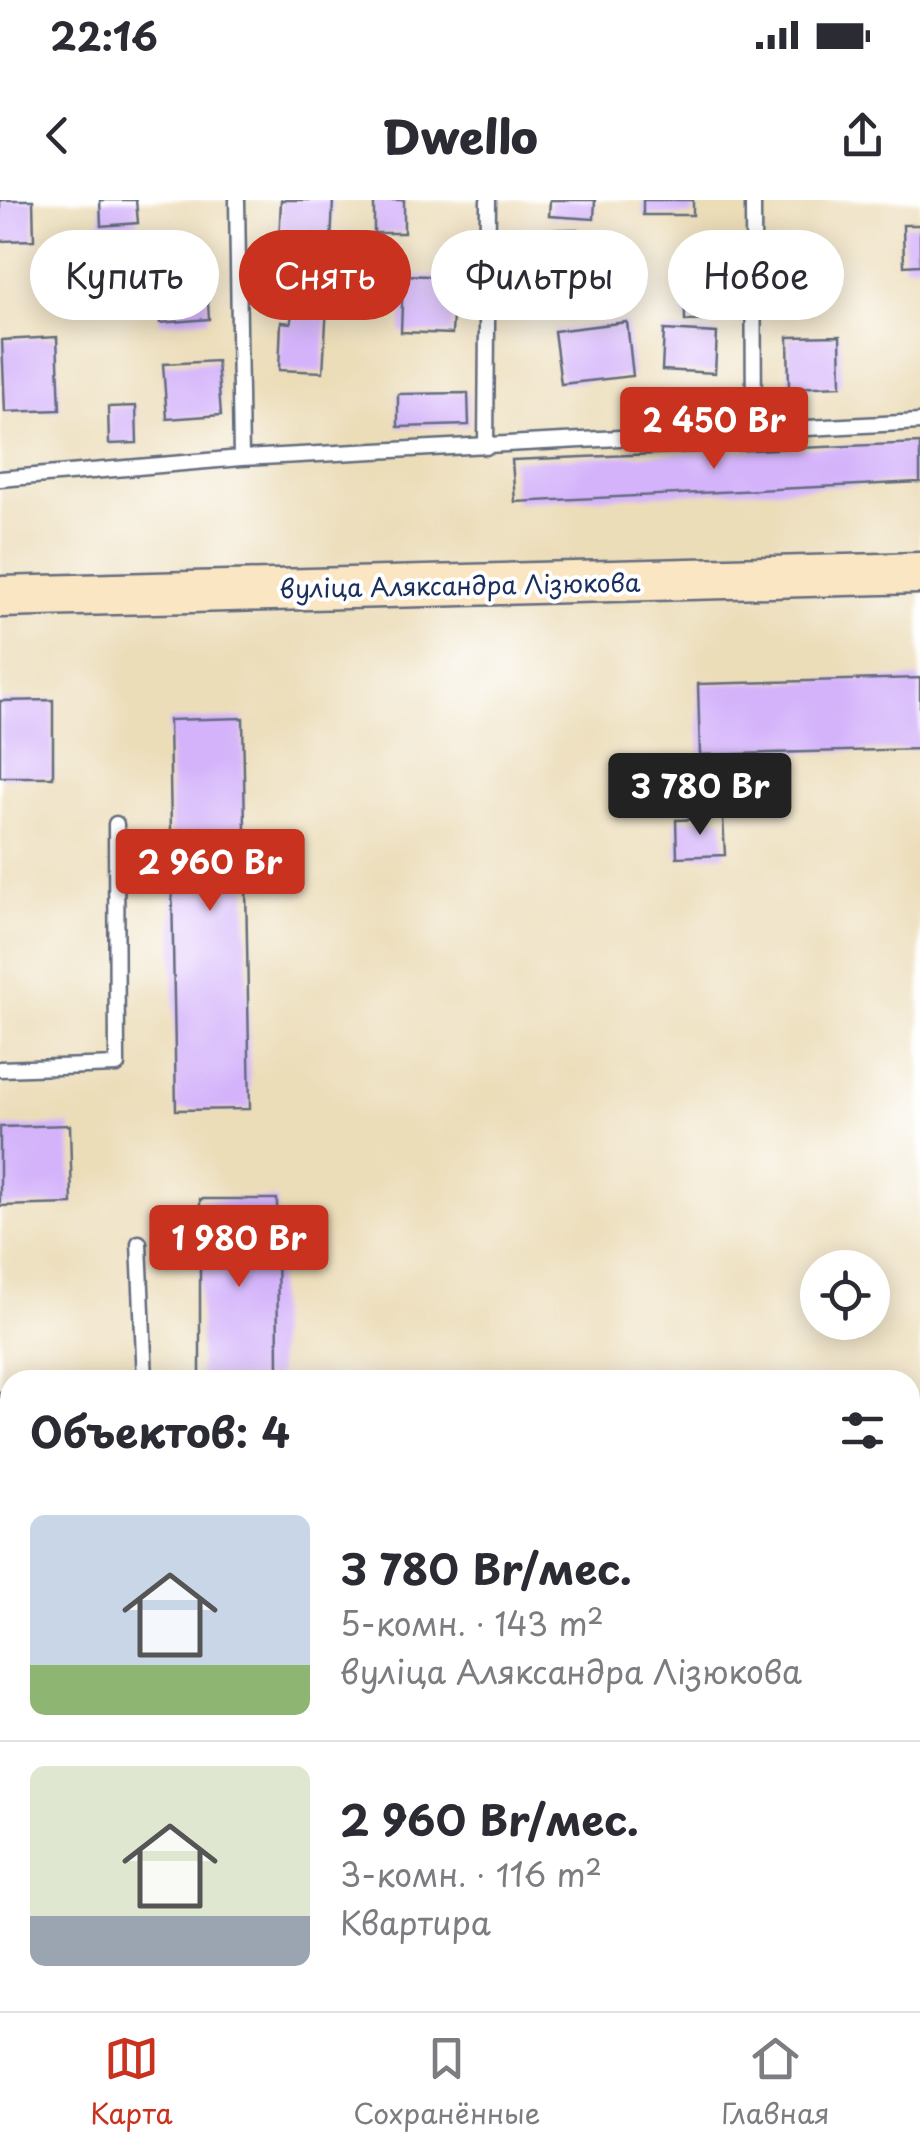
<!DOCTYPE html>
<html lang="ru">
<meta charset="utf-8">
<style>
:root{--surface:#fff;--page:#f2f2f3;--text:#2b2b33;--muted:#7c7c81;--line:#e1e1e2;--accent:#c8321e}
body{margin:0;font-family:"Playpen Sans",sans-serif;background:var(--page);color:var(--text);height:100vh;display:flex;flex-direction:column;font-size:38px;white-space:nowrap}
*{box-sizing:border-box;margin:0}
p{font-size:32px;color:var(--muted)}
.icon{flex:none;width:55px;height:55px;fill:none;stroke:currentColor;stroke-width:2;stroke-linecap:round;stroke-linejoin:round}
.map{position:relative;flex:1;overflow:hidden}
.side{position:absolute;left:0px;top:1170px;width:920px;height:642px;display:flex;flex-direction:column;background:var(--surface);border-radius:30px 30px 0 0;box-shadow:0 5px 25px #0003}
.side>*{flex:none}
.top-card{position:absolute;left:30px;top:30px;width:860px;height:90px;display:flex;gap:20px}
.tools{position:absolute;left:800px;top:1050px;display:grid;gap:20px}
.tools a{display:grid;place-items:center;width:90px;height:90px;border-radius:50%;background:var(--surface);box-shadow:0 5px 25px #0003;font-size:50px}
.price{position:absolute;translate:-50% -85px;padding:0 22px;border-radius:10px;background:var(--accent);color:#fff;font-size:32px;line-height:65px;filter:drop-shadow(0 2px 5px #0008)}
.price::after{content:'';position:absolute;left:50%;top:60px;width:30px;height:22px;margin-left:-15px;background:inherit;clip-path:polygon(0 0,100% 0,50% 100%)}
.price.current{background:#222;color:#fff}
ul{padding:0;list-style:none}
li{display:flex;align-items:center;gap:30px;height:250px;padding:0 30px}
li+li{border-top:2px solid var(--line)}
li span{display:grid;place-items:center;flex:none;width:280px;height:200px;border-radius:15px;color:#555}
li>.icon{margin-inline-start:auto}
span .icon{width:120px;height:120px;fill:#fffc;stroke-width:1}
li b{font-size:42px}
h2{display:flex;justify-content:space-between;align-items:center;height:120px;padding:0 30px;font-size:42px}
.pill{padding:0 35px;border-radius:45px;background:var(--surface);box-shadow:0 5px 25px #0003;font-size:35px;line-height:90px}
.pill.current{background:var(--accent);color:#fff}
.status{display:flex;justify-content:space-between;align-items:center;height:70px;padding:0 50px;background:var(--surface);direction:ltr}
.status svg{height:28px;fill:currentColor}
header{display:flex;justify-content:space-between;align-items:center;height:130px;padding:0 30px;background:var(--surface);font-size:45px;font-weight:800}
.tab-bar{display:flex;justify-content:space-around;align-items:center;height:140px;border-top:2px solid var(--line);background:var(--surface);font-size:28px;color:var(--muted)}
.tab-bar a{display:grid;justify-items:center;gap:5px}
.tab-bar .current{color:var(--accent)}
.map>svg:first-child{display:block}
.building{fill:#d4b3fa}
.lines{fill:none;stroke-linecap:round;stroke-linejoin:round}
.lane-casing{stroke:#646c7e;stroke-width:19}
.secondary-casing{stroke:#646c7e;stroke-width:45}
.lane{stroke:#fff;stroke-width:14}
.secondary{stroke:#fbe6c4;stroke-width:40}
.labels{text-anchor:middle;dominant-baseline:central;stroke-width:8;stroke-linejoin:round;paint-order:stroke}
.street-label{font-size:25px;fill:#1b2f5e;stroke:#fff}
</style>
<div class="status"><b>22:16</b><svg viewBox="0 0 49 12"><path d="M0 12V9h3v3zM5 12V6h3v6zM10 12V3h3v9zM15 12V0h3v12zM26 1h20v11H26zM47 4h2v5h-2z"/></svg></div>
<header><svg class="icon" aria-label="back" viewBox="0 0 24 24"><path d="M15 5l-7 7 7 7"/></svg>Dwello<svg class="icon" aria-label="share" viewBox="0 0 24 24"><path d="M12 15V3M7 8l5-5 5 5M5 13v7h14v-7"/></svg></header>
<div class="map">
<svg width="920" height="1811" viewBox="0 0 920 1811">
<rect width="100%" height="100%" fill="#fff"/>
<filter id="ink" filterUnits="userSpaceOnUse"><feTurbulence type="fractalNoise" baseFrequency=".01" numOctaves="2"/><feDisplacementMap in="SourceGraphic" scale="20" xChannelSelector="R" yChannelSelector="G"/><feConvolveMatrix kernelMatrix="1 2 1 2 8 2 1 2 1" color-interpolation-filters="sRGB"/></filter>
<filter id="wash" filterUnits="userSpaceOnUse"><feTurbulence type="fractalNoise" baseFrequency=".0048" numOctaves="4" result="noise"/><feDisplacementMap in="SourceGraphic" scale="40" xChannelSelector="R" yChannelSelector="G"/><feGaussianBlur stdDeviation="2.25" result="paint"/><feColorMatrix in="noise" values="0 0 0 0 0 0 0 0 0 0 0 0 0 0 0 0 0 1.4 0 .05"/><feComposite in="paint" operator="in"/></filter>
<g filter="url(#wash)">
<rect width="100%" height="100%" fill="#ecddb9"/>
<g id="blocks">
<path class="building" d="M0 0H33L34 40 0 41Z
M100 0H136L138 23 101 26Z
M281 0H333L331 45 279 43Z
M374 0H404V33H374Z
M550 0H595L594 19 549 16Z
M643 0H693V15H643Z
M903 25H920V65L904 66Z
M577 29 578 64H558L559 114 517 115 515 30Z
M739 52 741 119 685 121 684 53Z
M86 57 87 81 54 82 53 58Z
M393 59 394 99 368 100 367 60Z
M206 71 209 119 160 123 157 74Z
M403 75 455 77 452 134 401 132Z
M292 104 327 106 323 172 279 170 281 122 291 123Z
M627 122 633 176 561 184 554 131Z
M664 130 717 133 715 173 662 170Z
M840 136 841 186 789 188 788 137Z
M57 137 60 210 5 212 2 140Z
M217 161 221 215 167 219 163 164Z
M468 193 469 225 398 227V194Z
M136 206 137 243 109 244 108 207Z
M920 243V282L515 302 512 260Z
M920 478V549L700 555 698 484Z
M53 500V577H0V501Z
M243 518 250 909 176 910 169 520Z
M723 618 725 655 677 657 676 620Z
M70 925 72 1004 0 1006V927Z
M200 999H277L278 1180H200Z
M10 1191V1230L0 1231V1192Z
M0 1395H10V1461H0Z
M0 1588H10V1643H0Z"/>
</g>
</g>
<g filter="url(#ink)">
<use href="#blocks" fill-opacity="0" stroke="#646c7e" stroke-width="2.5"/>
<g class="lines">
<g class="lane-casing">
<path id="lane" d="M237 0 241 258
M753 0 754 233
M486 247 488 0
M0 279 241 258 920 222
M0 869 117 865 116 624
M139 1043 145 1180
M0 1327H10
M0 1810H61"/>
</g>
<g class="secondary-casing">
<path id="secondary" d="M0 397 920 373"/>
</g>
<use href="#lane" class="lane"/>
<use href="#secondary" class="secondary"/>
</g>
</g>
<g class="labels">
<g class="street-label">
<text transform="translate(460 385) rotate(-1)">вуліца Аляксандра Лізюкова</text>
</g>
</g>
</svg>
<div class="tools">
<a><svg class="icon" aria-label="locate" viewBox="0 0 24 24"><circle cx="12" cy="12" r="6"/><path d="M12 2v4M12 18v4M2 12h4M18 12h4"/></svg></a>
</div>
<b class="price" style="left:714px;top:272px">2 450 Br</b>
<b class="price current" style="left:700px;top:638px">3 780 Br</b>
<b class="price" style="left:210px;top:714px">2 960 Br</b>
<b class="price" style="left:239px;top:1090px">1 980 Br</b>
<div class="top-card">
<a class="pill">Купить</a>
<a class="pill current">Снять</a>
<a class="pill">Фильтры</a>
<a class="pill">Новое</a>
</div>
<section class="side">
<h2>Объектов: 4<svg class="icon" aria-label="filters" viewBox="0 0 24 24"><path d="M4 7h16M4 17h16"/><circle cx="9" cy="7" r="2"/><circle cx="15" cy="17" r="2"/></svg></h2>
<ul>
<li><span style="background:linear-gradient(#c9d6e8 75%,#8fb573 0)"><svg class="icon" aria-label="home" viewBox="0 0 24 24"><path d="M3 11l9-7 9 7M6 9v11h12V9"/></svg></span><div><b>3 780 Br/мес.</b><p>5-комн. · 143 m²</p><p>вуліца Аляксандра Лізюкова</p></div></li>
<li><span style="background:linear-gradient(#dfe7d0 75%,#9aa5b1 0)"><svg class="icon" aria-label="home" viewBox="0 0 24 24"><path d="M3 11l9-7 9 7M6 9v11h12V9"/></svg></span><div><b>2 960 Br/мес.</b><p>3-комн. · 116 m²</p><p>Квартира</p></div></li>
</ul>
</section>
</div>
<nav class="tab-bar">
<a class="current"><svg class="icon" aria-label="map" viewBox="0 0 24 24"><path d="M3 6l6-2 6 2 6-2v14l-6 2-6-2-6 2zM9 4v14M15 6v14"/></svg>Карта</a>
<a><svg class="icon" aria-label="saved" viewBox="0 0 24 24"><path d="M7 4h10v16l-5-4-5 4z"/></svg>Сохранённые</a>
<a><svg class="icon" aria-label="home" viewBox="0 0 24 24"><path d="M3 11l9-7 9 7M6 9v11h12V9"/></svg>Главная</a>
</nav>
